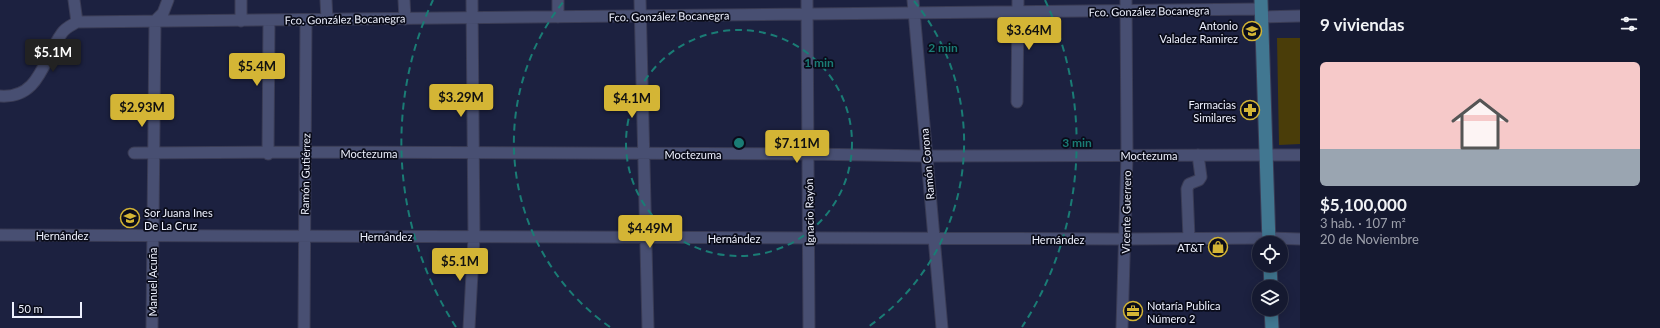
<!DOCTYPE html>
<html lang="es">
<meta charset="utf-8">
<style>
:root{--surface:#151930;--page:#1e2238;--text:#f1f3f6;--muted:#9da0ab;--line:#34384c;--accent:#d4b535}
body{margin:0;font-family:Lato,sans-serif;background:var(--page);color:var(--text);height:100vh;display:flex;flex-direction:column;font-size:15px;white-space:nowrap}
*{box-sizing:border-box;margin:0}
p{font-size:13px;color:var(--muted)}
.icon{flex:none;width:22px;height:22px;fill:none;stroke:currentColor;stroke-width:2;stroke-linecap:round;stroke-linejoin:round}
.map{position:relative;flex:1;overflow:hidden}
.side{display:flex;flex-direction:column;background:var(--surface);width:360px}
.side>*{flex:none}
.tools{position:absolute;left:1252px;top:236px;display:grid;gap:8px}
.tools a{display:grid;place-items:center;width:36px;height:36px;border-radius:50%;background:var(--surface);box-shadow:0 2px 10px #0003,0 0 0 1px var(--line);font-size:20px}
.scale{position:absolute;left:12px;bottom:10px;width:70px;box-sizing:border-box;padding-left:4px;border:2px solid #eef1fe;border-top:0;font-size:11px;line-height:14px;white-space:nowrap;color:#eef1fe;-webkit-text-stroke:3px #0a0c1a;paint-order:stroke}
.price{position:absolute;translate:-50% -34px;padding:0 9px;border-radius:4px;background:var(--accent);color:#111;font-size:13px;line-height:26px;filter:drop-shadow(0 1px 2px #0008)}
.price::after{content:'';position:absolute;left:50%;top:24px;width:12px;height:9px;margin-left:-6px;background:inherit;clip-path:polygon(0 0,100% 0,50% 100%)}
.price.active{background:#222;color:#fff}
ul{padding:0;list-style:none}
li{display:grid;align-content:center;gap:8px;height:212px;padding:0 20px}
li+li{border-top:1px solid var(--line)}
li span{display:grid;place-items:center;height:124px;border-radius:6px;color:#555}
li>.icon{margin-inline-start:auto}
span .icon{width:72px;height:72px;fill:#fffc;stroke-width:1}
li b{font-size:17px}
h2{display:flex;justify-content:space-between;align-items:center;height:48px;padding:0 20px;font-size:17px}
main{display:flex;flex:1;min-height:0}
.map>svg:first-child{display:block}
.green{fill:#4a3d09}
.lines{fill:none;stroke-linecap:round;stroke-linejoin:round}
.minor-casing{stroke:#3a3c55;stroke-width:13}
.major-casing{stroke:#3a3c55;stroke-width:15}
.minor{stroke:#484f72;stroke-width:11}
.major{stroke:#417791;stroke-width:13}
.ring{fill:none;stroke:#1a7c75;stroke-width:2;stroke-dasharray:7 5}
.labels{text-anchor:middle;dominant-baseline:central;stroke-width:3.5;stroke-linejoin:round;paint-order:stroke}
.street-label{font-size:11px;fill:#eef1fe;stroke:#0a0c1a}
.poi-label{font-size:11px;fill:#eef1fe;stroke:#0a0c1a;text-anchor:end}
.centre{fill:#1a7c75;stroke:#0a0c1a;stroke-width:2}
.ring-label{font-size:12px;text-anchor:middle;font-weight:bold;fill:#1a7c75;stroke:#0a0c1a;stroke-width:3.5;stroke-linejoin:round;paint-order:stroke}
</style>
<main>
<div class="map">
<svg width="1300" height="328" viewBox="0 0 1300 328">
<rect width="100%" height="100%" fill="#1c2140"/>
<path class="green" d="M1277 38H1300V144L1279 145Z"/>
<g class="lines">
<g class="minor-casing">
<path id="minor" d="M74 0 77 22
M326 0 327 20
M404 0 405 19
M558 0V17
M640 0 648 328
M807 0 809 328
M913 0 942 328
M1261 17 1300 16
M155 21 163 13 168 0
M241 21V0
M77 22 1261 9
M0 96C40 99 43 59 62 33 65 28 72 25 77 22
M1017 102 1018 0
M134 153 305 152 808 154 926 156 1300 155
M268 154 269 20
M0 235 1126 239 1269 238 1300 239
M1189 238 1187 189 1189 184 1199 180 1201 177 1198 155
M152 328 155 21
M304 328 306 20
M469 328 474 237 472 0
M1122 328 1127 155 1126 0"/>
</g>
<g class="major-casing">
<path id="major" d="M1261 0 1269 243
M1270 265 1271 287
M1271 309 1272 328"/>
</g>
<use href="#minor" class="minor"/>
<use href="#major" class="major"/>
</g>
<g class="ring">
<circle cx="739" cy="143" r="113"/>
<path d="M610 327A225 225 0 0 1 564 1M914 1A225 225 0 0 1 868 327"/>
<path d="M456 327A338 338 0 0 1 433 0M1045 0A338 338 0 0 1 1022 327"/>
</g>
<defs>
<g id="school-ring" transform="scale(1)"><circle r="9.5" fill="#0a0c1a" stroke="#d4b535" stroke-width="1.5"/><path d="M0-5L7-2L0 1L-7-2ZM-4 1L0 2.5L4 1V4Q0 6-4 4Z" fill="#d4b535"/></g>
<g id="pharmacy-ring" transform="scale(1)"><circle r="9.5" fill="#0a0c1a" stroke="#d4b535" stroke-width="1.5"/><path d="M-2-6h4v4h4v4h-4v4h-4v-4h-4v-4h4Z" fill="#d4b535"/></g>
<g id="shop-ring" transform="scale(1)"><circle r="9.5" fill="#0a0c1a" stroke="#d4b535" stroke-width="1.5"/><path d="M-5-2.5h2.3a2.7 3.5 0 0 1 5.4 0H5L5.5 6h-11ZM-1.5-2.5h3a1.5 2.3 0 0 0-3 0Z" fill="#d4b535"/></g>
<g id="office-ring" transform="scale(1)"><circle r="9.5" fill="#0a0c1a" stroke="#d4b535" stroke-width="1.5"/><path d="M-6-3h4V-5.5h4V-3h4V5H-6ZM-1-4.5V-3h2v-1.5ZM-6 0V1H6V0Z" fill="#d4b535"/></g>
</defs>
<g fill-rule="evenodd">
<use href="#school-ring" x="1252" y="31"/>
<use href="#pharmacy-ring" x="1250" y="110"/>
<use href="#school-ring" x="130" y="218"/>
<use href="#shop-ring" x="1218" y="247"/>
<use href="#office-ring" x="1133" y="311"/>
</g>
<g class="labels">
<g class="street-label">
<text transform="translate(1149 11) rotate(-1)">Fco. González Bocanegra</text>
<text transform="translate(669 16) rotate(-1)">Fco. González Bocanegra</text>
<text transform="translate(345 19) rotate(-1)">Fco. González Bocanegra</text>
<text x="369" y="153">Moctezuma</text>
<text x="693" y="154">Moctezuma</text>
<text x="1149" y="155">Moctezuma</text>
<text transform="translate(927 164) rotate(-95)">Ramón Corona</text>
<text transform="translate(305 174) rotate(-89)">Ramón Gutiérrez</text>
<text transform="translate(809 212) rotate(-91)">Ignacio Rayón</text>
<text transform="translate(1126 212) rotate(-89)">Vicente Guerrero</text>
<text x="62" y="235">Hernández</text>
<text x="386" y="236">Hernández</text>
<text x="734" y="238">Hernández</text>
<text x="1058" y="239">Hernández</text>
<text transform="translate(152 282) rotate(-90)">Manuel Acuña</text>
</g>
<g class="poi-label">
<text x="1238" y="25">Antonio<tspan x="1238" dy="13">Valadez Ramirez</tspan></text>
<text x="1236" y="104">Farmacias<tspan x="1236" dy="13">Similares</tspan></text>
<text x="144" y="212" text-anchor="start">Sor Juana Ines<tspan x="144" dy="13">De La Cruz</tspan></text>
<text x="1204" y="247">AT&amp;T</text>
<text x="1147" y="305" text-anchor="start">Notaría Publica<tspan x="1147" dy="13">Número 2</tspan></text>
</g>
</g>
<circle cx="739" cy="143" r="6" class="centre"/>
<g class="ring-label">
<text x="943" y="52">2 min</text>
<text x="819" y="67">1 min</text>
<text x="1077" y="147">3 min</text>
</g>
</svg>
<div class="tools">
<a><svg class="icon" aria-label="locate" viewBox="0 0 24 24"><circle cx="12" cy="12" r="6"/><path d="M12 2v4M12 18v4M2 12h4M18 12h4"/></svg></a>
<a><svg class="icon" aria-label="layers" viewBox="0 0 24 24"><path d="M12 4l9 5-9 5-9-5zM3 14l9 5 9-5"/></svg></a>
</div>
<div class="scale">50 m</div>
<b class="price" style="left:1029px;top:51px">$3.64M</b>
<b class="price active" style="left:53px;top:73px">$5.1M</b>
<b class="price" style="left:257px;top:87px">$5.4M</b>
<b class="price" style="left:461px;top:118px">$3.29M</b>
<b class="price" style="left:632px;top:119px">$4.1M</b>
<b class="price" style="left:142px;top:128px">$2.93M</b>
<b class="price" style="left:797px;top:164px">$7.11M</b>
<b class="price" style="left:650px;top:249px">$4.49M</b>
<b class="price" style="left:460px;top:282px">$5.1M</b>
</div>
<section class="side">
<h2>9 viviendas<svg class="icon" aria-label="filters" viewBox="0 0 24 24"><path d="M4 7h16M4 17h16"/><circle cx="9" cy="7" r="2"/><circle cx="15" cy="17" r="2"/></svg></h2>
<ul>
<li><span style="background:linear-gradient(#f6c9c9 70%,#9aa5b1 0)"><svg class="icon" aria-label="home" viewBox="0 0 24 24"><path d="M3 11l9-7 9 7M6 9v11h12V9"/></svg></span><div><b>$5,100,000</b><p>3 hab. · 107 m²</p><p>20 de Noviembre</p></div></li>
</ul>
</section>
</main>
